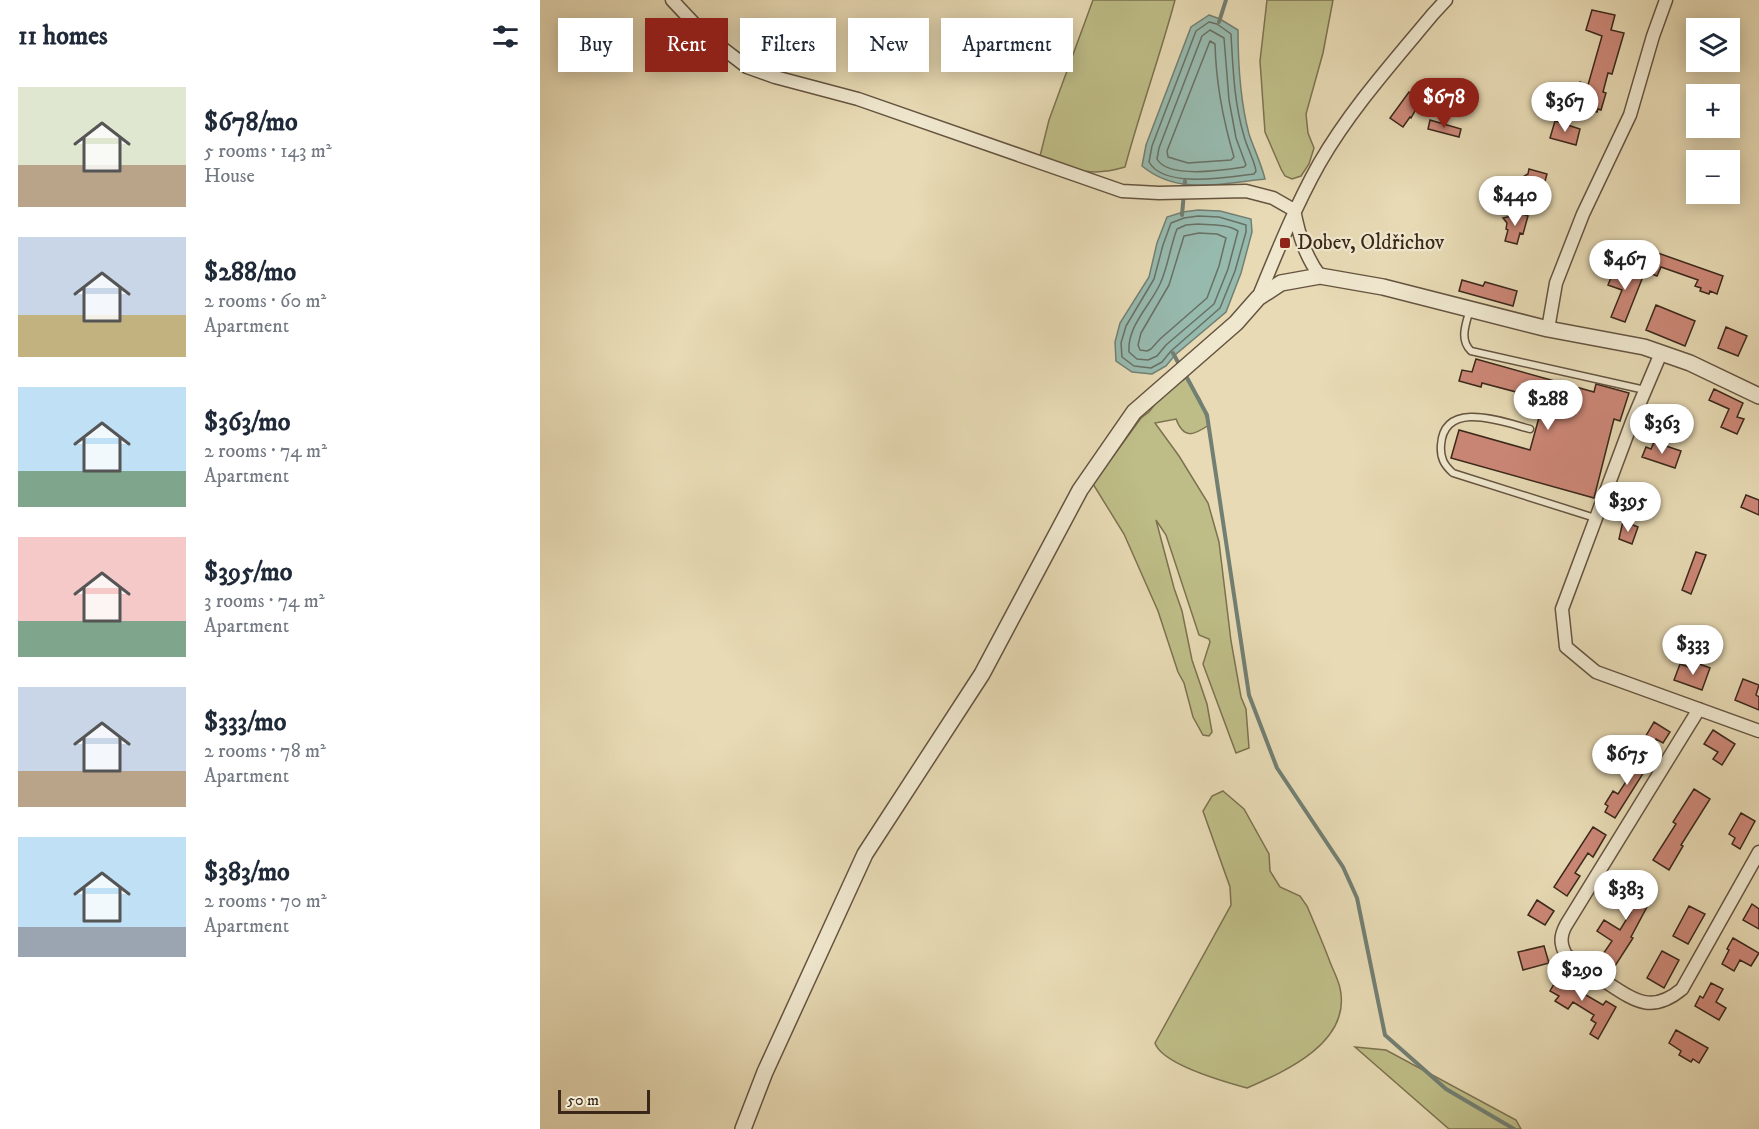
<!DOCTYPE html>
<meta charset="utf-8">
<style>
:root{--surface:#fff;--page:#f2f2f3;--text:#1f2937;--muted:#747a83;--accent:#8f2418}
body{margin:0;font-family:"IM FELL DW Pica",serif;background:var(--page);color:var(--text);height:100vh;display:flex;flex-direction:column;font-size:22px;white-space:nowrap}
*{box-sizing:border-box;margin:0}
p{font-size:20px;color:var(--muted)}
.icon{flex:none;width:33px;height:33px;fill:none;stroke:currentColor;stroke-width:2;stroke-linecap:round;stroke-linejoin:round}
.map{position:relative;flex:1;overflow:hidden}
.sheet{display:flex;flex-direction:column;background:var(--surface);width:540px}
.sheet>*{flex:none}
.banner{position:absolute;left:18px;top:18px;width:570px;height:54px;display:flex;gap:12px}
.tools{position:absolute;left:1146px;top:18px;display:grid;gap:12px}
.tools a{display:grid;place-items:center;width:54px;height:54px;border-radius:0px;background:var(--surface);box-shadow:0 3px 15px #0003;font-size:30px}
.scale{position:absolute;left:18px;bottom:15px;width:92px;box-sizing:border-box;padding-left:6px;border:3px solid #3a271a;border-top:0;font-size:16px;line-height:21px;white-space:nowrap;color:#3a271a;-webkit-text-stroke:4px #efe7ce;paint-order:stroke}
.price{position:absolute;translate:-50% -51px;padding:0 14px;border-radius:21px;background:#fff;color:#222;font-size:20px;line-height:39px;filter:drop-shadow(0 2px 3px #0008)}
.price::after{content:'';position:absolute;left:50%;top:36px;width:18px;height:14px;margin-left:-9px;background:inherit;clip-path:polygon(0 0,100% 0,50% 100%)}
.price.selected{background:var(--accent);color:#fff}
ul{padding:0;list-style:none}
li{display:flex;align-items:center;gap:18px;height:150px;padding:0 18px}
li span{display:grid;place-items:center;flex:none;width:168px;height:120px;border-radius:0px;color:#555}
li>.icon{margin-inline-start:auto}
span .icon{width:72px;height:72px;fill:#fffc;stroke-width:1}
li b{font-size:26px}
h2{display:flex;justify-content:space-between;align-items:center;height:72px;padding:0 18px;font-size:26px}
.tag{padding:0 21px;border-radius:0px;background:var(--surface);box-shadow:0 3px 15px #0003;font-size:21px;line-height:54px}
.tag.selected{background:var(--accent);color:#fff}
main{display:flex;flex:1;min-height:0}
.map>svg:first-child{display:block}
.green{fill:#bebd87;stroke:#7c7250;stroke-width:1.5}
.water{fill:#97baaf;stroke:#727f73;stroke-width:1.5}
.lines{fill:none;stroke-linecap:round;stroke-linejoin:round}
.shore{stroke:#687064;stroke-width:1.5}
.stream{stroke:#727f73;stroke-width:4}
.building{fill:#cc8777;stroke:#3a271a;stroke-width:1.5}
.service-casing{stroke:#655440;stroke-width:9}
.minor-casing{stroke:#655440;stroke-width:15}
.tertiary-casing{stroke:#655440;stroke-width:18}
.service{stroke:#efe7ce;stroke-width:6}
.minor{stroke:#efe7ce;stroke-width:12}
.tertiary{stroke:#efe7ce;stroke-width:15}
.poi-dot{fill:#8f2418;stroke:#efe7ce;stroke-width:2}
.labels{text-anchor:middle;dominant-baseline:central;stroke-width:4.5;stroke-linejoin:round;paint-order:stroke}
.poi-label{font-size:21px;fill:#3a271a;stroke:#efe7ce;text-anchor:start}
</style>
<main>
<section class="sheet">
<h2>11 homes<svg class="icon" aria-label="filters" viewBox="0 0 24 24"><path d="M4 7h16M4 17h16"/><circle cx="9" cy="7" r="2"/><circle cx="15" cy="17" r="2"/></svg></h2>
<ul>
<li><span style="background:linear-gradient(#dfe7d0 65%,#b9a48a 0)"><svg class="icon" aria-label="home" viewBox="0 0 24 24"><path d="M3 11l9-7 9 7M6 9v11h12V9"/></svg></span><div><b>$678/mo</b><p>5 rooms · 143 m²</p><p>House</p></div></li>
<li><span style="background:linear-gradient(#c9d6e8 65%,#c2b280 0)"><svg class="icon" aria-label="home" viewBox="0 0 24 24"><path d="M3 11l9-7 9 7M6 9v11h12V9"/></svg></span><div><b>$288/mo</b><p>2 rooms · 60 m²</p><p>Apartment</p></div></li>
<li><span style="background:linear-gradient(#bfe0f5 70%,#7fa58c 0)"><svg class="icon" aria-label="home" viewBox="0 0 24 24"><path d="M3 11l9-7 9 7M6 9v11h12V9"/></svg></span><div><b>$363/mo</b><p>2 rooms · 74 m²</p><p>Apartment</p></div></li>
<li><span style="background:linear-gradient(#f6c9c9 70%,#7fa58c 0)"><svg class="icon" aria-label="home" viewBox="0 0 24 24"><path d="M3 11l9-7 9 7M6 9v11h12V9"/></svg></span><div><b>$395/mo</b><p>3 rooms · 74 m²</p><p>Apartment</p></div></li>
<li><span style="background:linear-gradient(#c9d6e8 70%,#b9a48a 0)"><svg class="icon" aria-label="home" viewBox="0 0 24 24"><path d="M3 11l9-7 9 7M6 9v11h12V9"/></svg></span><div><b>$333/mo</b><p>2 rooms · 78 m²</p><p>Apartment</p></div></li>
<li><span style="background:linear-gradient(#bfe0f5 75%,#9aa5b1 0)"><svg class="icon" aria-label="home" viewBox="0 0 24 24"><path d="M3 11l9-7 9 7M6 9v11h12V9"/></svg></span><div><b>$383/mo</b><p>2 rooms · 70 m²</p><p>Apartment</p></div></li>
</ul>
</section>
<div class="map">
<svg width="1219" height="1129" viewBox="0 0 1219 1129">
<rect width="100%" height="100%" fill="#e7dab4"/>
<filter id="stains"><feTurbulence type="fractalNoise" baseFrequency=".00333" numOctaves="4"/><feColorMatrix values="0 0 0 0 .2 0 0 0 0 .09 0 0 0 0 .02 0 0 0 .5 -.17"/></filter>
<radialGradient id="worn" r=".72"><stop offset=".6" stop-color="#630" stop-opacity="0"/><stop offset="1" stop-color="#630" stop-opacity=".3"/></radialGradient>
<path class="green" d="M553 0H635C620 56 600 111 585 167 548 178 534 169 500 156L509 120Z
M727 0H793L783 53 766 114 768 133 774 148 769 164 761 176 752 179 745 176 741 169 725 132 720 61Z
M646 378 660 399 669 425C654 435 644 440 636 419L615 423 639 456 668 503 679 542 691 641 701 697 706 709 709 748 696 753 663 664 670 642 669 639 659 635 626 535 616 520 634 588 642 611 652 660 667 704 672 732 669 736 663 735 653 717 644 683 638 672 618 611 584 534 553 484 601 418 609 412 624 392Z
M683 791 704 809 729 854 730 871 740 887 760 896 767 906C775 925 783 943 790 962 793 970 798 979 800 988 812 1042 746 1071 707 1088 685 1082 622 1064 615 1043L691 905 690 887 663 811 672 796Z
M815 1047 846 1050 976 1120 981 1129H909Z"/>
<path class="water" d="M669 15 680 19 698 30C698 65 700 100 709 134 714 149 721 163 725 179 682 183 638 196 602 166L606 145 651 27Z
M658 210 680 211 711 219 712 232 701 273 686 312 635 355 626 366 612 374 592 372 576 361 575 342 580 323 609 277 617 243 627 217 643 212Z"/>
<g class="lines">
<path class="shore" d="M669 22 677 24 691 34C693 68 694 103 704 136 707 148 714 159 716 171L714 174C688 177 624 189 609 162L612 146 656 31Z
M670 30 684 38 689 100 696 138 706 165 704 167C684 170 628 179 617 159L619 148 662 36Z
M670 41 675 44C676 83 683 120 694 157L691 160 648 163 628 157 627 151Z
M658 216 679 217 706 225V232L695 271 680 308 631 351 622 362 611 368 594 366 582 357 581 343 586 326 614 279 623 245 631 223 644 218Z
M658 224C671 225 687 224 698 231L688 269 674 304 626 345 617 356 608 360 597 359 589 352C587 326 610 306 620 284 628 267 630 247 637 229L646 225Z
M659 233 677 234 686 238 679 266 667 298 620 339 611 349 607 351 600 350 598 345 601 333 629 285 644 236Z"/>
<path class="stream" d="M679 22 686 0
M642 215 645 181
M633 353 641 368
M645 374 667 415 709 695 737 768 803 867 817 898 845 1035 906 1089 974 1129"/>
</g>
<path class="building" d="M1052 10 1075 15 1071 30 1084 33 1072 74 1068 73 1063 92 1066 93 1061 110 1058 109 1057 112 1033 105 1040 82 1048 85 1062 36 1046 30Z
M869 92 881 100 871 118 870 117 863 127 850 118Z
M890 120 921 129 919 137 888 129Z
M1015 121 1040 129 1036 145 1010 138Z
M989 169 1007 174 1000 199 979 193 982 185 979 179 988 174Z
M977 212 988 216 983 234 980 233 977 244 965 241 968 230 966 229 967 223 963 218 976 215Z
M1115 252 1183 276 1177 294 1170 291 1169 294 1160 291 1161 288 1155 286 1158 280 1121 267 1117 276 1107 272Z
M1075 268 1090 274 1092 269 1104 274 1085 322 1071 317 1082 290 1068 285Z
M922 280 943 286 945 282 977 291 973 306 919 291Z
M1116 305 1155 321 1145 346 1106 330Z
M1186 327 1207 336 1198 356 1178 348Z
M936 359 1054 392 1056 384 1089 393 1080 421 1074 419 1054 498 911 458 919 430 990 450 1003 403 994 400 995 397 942 383 941 387 919 381 922 370 932 372Z
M1174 389 1203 403 1197 417 1204 419 1197 434 1181 427 1189 409 1169 400Z
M1114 442 1141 451 1135 468 1102 457 1106 447 1111 449Z
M1206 495 1219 500V515L1201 507Z
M1083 521 1098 527 1092 544 1079 539Z
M1156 552 1166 555 1151 594 1142 590Z
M1157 663 1170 668 1162 690 1134 680 1140 664 1154 669Z
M1203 679 1219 685 1216 695 1219 697V710L1195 700Z
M1114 722 1130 732 1123 743 1116 739 1112 744 1104 739Z
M1173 730 1195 744 1182 765 1173 759 1178 752 1164 744Z
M1093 753 1109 764 1075 818 1065 812 1068 806 1065 804 1073 791 1078 794 1093 771 1085 765Z
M1154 789 1170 799 1141 845 1143 846 1129 870 1113 860 1136 824 1133 822Z
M1201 813 1215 821 1200 849 1192 844 1195 838 1189 834Z
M1053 827 1066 835 1053 857 1048 853 1035 873 1040 876 1027 896 1014 887Z
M1084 884 1093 889 1095 885 1105 890 1107 885 1116 890 1091 937 1093 938 1075 966 1061 957 1072 941 1057 931 1064 920 1080 930 1091 912 1077 904 1082 895 1079 894Z
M997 900 1014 911 1005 925 988 915Z
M1212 904 1219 909V929L1203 920Z
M1149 906 1165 914 1148 944 1133 936Z
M1193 938 1219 953 1211 966 1200 960 1194 971 1182 964 1189 950 1187 949Z
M1004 946 1009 963 983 970 978 952Z
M1122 951 1139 960 1124 988 1107 978Z
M1022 970 1032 977 1031 980 1042 987 1039 991 1063 1005 1066 1001 1076 1007 1058 1039 1050 1034 1056 1023 1051 1020 1054 1015 1033 1002 1028 1009 1015 1001 1019 996 1010 991Z
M1171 983 1183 989 1176 1002 1186 1008 1179 1020 1155 1006 1160 996 1163 998Z
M1136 1030 1168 1048 1159 1063 1153 1059 1151 1062 1139 1055 1141 1051 1129 1043Z"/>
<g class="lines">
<g class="service-casing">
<path id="service" d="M930 309C926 324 919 339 931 351L1105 390
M990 429C963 422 904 399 901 445 900 458 904 465 913 473L1055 518"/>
</g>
<g class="minor-casing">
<path id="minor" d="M132 0 164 34 207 67 235 77 318 99 582 191 619 193 706 191 733 198 754 210C759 235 765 256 780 276
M718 298C737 252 755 207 779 164 810 110 853 62 893 14L906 0
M1008 329 1016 283 1043 214 1090 115 1113 36 1126 0
M1121 353 1093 419 1022 609 1026 647 1056 672 1219 731
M1159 709 1026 925C1020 936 1020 944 1026 955 1040 964 1053 973 1066 982 1095 1001 1112 1014 1142 989L1219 852"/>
</g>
<g class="tertiary-casing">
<path id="tertiary" d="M203 1129 225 1072 325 854 442 674 540 490 594 412 696 323 718 298 741 283 780 276 843 287 1008 329 1104 347 1150 363 1219 396"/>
</g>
<use href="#service" class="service"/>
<use href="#minor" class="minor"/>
<use href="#tertiary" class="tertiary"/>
</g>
<rect class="poi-dot" x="739" y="237" width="12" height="12" rx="3"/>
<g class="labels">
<g class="poi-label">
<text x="757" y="243">Dobev, Oldřichov</text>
</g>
</g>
<rect width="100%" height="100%" filter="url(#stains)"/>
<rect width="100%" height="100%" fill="url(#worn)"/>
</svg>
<div class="tools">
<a><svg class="icon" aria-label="layers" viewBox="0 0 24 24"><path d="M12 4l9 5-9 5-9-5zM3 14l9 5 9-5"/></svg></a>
<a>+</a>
<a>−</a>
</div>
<div class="scale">50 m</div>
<b class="price selected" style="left:904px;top:129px">$678</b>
<b class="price" style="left:1025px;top:133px">$367</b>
<b class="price" style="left:975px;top:227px">$440</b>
<b class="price" style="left:1085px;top:291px">$467</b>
<b class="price" style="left:1008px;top:431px">$288</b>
<b class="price" style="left:1122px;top:455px">$363</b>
<b class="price" style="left:1088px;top:533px">$395</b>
<b class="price" style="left:1153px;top:676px">$333</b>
<b class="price" style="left:1087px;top:786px">$675</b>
<b class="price" style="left:1086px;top:921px">$383</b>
<b class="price" style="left:1042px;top:1002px">$290</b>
<div class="banner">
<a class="tag">Buy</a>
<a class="tag selected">Rent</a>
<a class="tag">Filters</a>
<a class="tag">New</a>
<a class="tag">Apartment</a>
</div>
</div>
</main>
